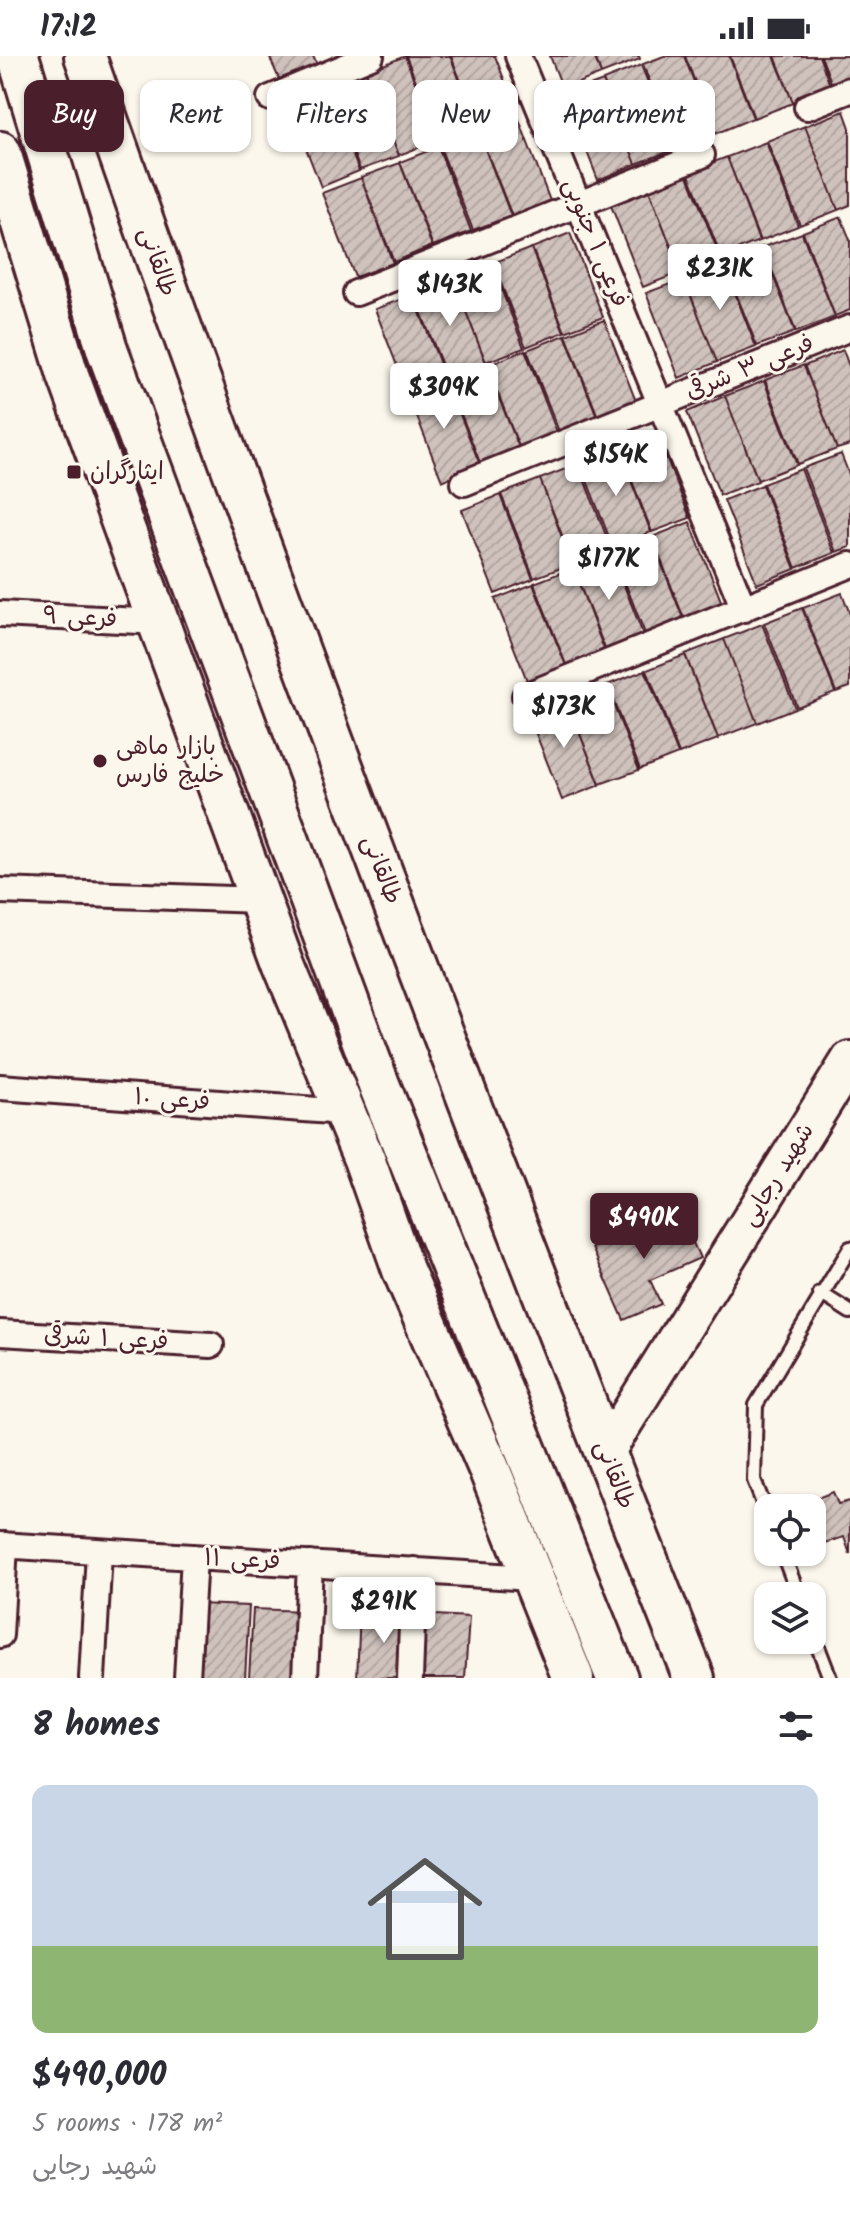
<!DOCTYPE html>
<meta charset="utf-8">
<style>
:root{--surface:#fff;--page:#f2f2f3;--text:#2b2b33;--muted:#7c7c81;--accent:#4a1f2b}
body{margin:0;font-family:Kalam,"Playpen Sans Arabic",sans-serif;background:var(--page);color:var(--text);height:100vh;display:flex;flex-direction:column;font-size:30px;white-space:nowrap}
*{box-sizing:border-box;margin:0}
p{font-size:26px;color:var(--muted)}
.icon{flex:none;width:44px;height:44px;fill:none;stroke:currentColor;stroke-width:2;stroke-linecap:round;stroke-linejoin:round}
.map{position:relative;height:1622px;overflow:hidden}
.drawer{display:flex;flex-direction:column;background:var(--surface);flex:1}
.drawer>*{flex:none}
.banner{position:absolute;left:24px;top:24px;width:802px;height:72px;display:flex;gap:16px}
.controls{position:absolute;left:754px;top:1438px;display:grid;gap:16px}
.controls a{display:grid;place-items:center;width:72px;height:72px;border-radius:16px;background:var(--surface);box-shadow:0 2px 6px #0004;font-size:40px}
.price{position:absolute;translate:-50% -68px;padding:0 18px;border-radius:8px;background:#fff;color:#222;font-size:26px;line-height:52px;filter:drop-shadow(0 2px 4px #0008)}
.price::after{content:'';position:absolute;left:50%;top:48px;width:24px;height:18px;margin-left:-12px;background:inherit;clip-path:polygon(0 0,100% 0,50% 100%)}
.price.on{background:var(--accent);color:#fff}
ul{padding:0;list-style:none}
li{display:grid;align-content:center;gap:16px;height:424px;padding:0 32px}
li span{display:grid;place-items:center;height:248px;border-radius:16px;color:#555}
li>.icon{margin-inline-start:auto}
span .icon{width:144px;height:144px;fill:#fffc;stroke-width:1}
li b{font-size:34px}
h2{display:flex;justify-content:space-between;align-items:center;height:96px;padding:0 32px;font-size:34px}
.chip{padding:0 28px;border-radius:16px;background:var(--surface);box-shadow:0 2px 6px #0004;font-size:28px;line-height:72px}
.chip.on{background:var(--accent);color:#fff}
.status{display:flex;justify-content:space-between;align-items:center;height:56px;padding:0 40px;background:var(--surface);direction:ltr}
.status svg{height:22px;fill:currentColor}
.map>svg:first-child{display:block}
.building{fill:url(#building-hatch);stroke:#4a1f2b;stroke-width:2}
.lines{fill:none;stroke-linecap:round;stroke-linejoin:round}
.lane-casing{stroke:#4a1f2b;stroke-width:18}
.street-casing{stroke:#4a1f2b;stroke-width:30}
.secondary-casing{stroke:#4a1f2b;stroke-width:42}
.primary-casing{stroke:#4a1f2b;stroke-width:46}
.lane{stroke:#fbf7ec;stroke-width:12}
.street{stroke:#fbf7ec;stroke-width:24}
.secondary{stroke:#fbf7ec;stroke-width:36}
.primary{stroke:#fbf7ec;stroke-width:40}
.poi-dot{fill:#4a1f2b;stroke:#fbf7ec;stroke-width:3}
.labels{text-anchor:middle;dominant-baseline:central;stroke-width:6;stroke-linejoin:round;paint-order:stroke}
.street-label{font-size:24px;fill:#4a1f2b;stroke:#fbf7ec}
.poi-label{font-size:24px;fill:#4a1f2b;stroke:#fbf7ec;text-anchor:start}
</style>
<div class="status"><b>17:12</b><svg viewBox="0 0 49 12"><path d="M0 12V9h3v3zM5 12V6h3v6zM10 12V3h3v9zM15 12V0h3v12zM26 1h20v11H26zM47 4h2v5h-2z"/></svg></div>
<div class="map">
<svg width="850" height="1622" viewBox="0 0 850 1622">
<defs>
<pattern id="building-hatch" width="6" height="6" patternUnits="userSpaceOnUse" patternTransform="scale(2)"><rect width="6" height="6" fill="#cfc2bc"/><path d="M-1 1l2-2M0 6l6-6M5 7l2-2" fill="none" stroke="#b3a6a2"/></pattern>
</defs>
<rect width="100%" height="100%" fill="#fbf7ec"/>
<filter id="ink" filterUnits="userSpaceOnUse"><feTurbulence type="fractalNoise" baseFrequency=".0125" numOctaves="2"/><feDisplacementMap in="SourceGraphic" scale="16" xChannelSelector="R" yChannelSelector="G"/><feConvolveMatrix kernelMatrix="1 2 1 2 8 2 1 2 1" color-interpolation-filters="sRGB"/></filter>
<g filter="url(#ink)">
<path class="building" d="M269 0H313L317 9 279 23Z
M405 0 437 85 399 99 366 16Z
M406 0H450L477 68 439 84Z
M451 0H495L516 54 478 69Z
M550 0H594L601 18 563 33Z
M595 0H639L640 3 601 18Z
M664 0H684L714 77 676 92 643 8Z
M685 0H729L753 62 715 78Z
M730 0H774L793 47 754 62Z
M775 0H819L831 32 793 46Z
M821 0H850V24L833 31Z
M641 9 675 93 636 108 603 24Z
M366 16 399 100 360 114 328 31Z
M603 25 636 108 598 124 565 39Z
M326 32 359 115 321 131 288 46Z
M844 55 850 72V149L838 154 805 70Z
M518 61 550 145 512 160 479 76Z
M805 70 838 154 800 169 767 85Z
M478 75 511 160 473 174 440 91Z
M766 86 798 170 760 185 727 101Z
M438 91 471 175 433 190 400 106Z
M727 101 759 185 721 200 688 116Z
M400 107 432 190 394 206 361 121Z
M687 117 720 201 681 216 648 131Z
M361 122 393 207 355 221 322 137Z
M648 132 681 216 643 231 610 147Z
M841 161 850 184V254L835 260 803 176Z
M570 177 603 261 565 276 532 192Z
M802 177 835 261 796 276 763 191Z
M762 191 795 276 757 290 724 207Z
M531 192 564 276 526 291 493 207Z
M491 207 524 292 486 306 453 223Z
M723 207 756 291 717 306 684 222Z
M453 223 486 307 447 322 414 238Z
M684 223 717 306 679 322 646 237Z
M413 239 446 323 408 338 375 253Z
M604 264 637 348 599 363 566 279Z
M565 279 598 363 560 378 527 294Z
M525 294 558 379 520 393 487 310Z
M843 294 850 313V389L837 393 804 310Z
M804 309 837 393 798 408 765 324Z
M486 310 520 394 481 409 448 325Z
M764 325 797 409 758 424 725 340Z
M447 326 480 409 442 425 409 340Z
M725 340 758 425 720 439 687 356Z
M657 378 690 462 652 476 619 392Z
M618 392 651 476 613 491 580 407Z
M841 398 850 421V491L836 496 803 412Z
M578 408 611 492 573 507 540 423Z
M801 413 834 497 796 512 763 428Z
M540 423 572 508 534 522 501 438Z
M762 429 795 513 757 528 724 444Z
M500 439 533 523 495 538 462 454Z
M690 466 723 550 685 565 652 481Z
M651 481 684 565 646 580 613 496Z
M611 496 644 581 606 595 573 512Z
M573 512 605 596 567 611 534 527Z
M533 528 567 612 528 627 495 543Z
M842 537 850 558V631L836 636 803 552Z
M802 552 835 636 797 651 764 567Z
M762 568 795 652 757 667 724 583Z
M724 583 757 667 718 682 685 598Z
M685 599 718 683 679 698 647 614Z
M645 614 678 698 640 713 607 629Z
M606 630 639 714 600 728 567 645Z
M567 645 600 729 562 744 529 660Z
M678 1154 700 1202 650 1224 661 1248 624 1264 592 1192Z
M833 1436 838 1448 850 1445V1498L844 1481 824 1487 809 1445Z
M197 1548 249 1550 245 1622H194Z
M253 1553 304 1555 301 1622H249Z
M360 1555 411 1557 408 1622H357Z
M417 1558 469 1561 465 1622H414Z"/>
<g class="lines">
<g class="lane-casing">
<path id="lane" d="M820 1237 850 1256
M768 1460 754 1424 756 1349 850 1192
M782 1496 799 1540
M812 1575 830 1622"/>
</g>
<g class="street-casing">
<path id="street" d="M518 0 744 553
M270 42 371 0
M807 51 850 34
M356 237 702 99
M464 427 850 272
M0 558 160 566
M525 640 850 509
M0 835 260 844
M0 1031 345 1056
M0 1277 211 1289
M0 1489 532 1522
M0 1579 5 1489
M92 1622 99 1496
M187 1622 194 1501
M305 1622 310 1508
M410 1622 414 1514"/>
</g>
<g class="secondary-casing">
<path id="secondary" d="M605 1397 850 1004"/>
</g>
<g class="primary-casing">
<path id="primary" d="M18 0 107 293 148 404 378 1026 617 1622
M85 0C275 545 481 1085 694 1622
M0 96 68 319 283 907 364 1103 403 1214 490 1415 573 1622"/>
</g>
<use href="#lane" class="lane"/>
<use href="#street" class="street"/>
<use href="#secondary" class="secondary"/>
<use href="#primary" class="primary"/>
</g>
</g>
<g class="poi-dot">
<rect x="66" y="408" width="16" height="16" rx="4"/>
<circle cx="100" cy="705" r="8"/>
</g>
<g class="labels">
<g class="street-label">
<text transform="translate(595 187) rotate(68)">فرعی ۱ جنوبی</text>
<text transform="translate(157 206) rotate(71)">طالقانی</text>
<text transform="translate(750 312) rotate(-22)">فرعی ۳ شرقی</text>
<text transform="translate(80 562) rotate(3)">فرعی ۹</text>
<text transform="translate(381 814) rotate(69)">طالقانی</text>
<text transform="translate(172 1044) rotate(4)">فرعی ۱۰</text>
<text transform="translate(778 1119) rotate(-58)">شهید رجایی</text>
<text transform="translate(106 1283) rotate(3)">فرعی ۱ شرقی</text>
<text transform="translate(614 1419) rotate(69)">طالقانی</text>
<text transform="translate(242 1504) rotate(3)">فرعی ۱۱</text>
</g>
<g class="poi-label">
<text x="90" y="416">ایثارگران</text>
<text x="116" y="691">بازار ماهی<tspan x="116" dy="28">خلیج فارس</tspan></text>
</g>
</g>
</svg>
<div class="controls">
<a><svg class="icon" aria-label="locate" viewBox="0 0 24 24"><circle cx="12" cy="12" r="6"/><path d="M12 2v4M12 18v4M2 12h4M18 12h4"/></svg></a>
<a><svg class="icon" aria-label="layers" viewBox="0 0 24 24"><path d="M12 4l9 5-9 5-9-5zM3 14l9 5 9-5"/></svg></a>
</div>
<b class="price" style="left:720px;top:256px">$231K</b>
<b class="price" style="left:450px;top:272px">$143K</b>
<b class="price" style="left:444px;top:375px">$309K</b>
<b class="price" style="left:616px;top:442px">$154K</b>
<b class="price" style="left:609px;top:546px">$177K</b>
<b class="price" style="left:564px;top:694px">$173K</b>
<b class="price on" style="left:644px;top:1205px">$490K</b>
<b class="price" style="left:384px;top:1589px">$291K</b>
<div class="banner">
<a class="chip on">Buy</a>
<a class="chip">Rent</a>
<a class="chip">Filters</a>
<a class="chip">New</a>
<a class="chip">Apartment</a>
</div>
</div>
<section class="drawer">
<h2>8 homes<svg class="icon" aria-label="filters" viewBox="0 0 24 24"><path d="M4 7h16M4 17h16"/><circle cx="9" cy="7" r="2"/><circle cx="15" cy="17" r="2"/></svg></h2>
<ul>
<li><span style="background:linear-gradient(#c9d6e8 65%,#8fb573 0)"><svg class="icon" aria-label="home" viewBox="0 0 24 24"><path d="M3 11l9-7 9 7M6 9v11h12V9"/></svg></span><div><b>$490,000</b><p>5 rooms · 178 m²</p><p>شهید رجایی</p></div></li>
</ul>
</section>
